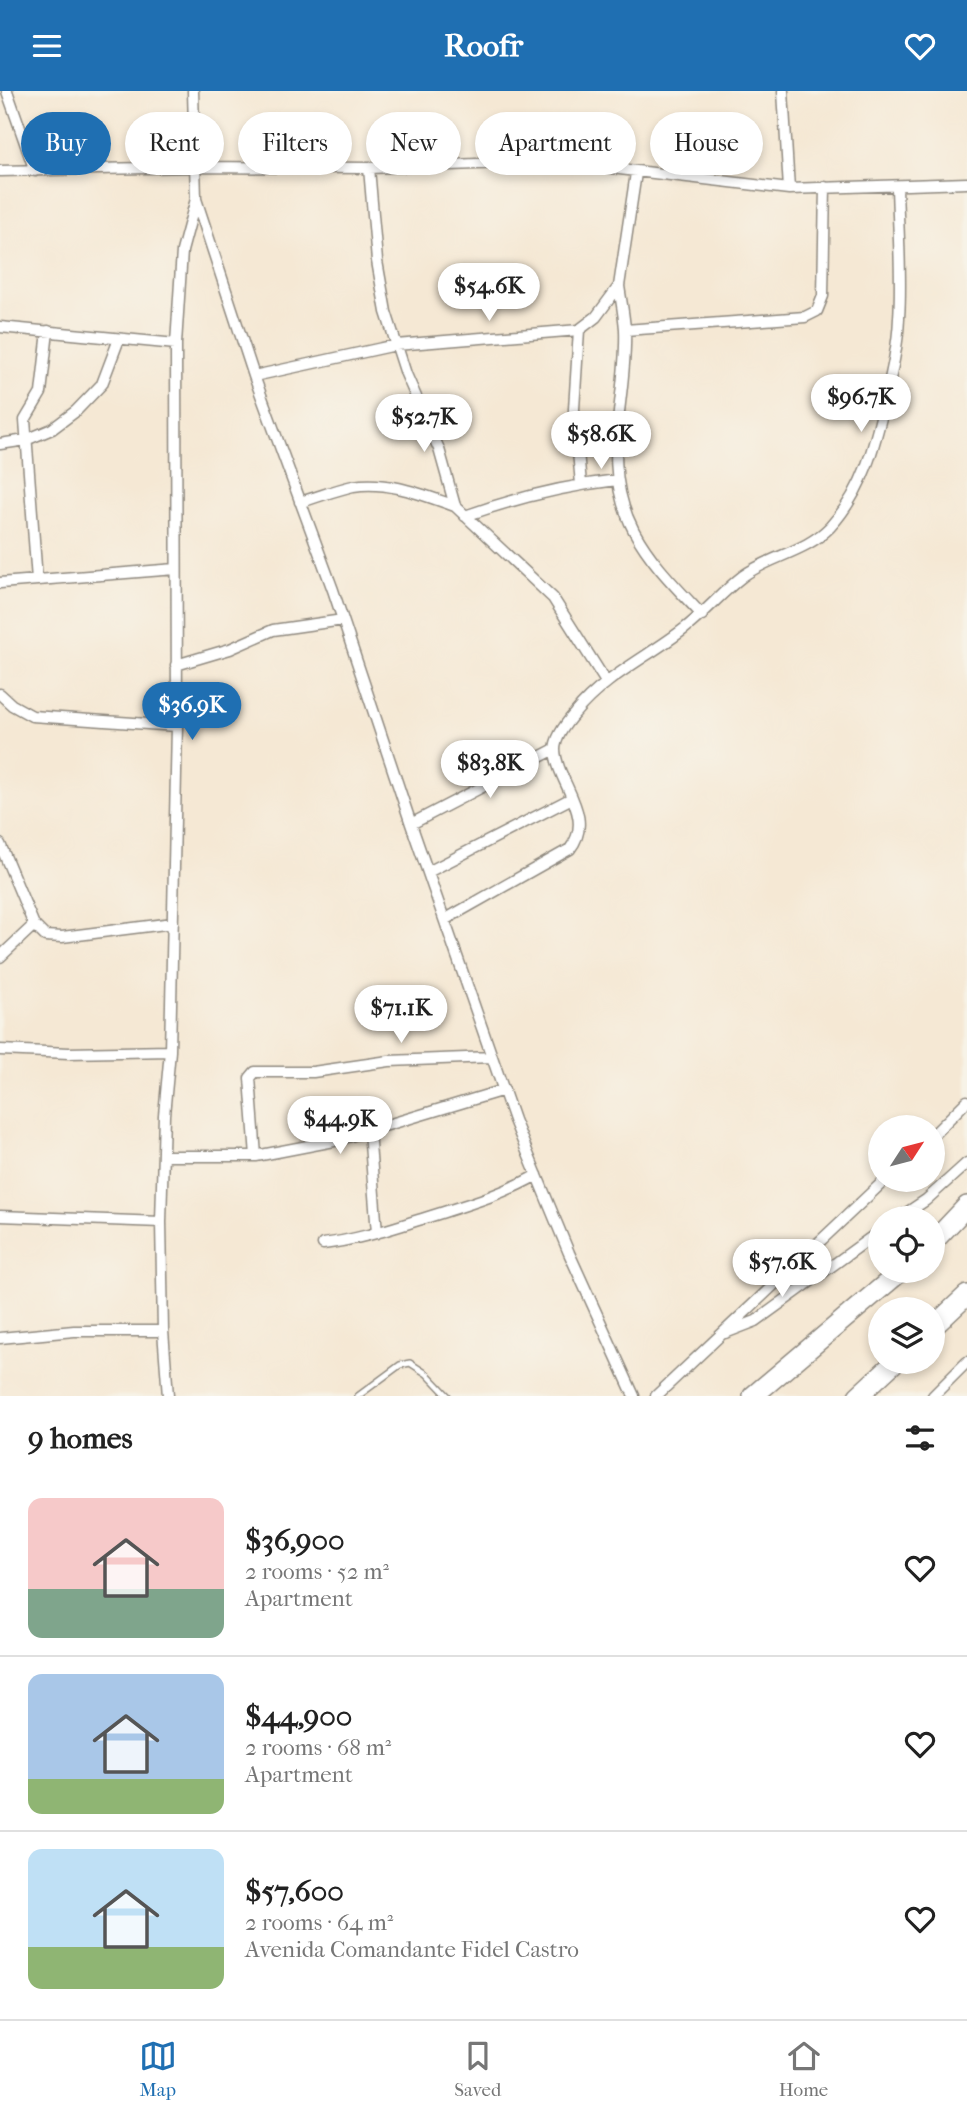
<!DOCTYPE html>
<meta charset="utf-8">
<style>
:root{--surface:#fff;--page:#f6f6f6;--text:#222;--muted:#767676;--line:#e0e0e0;--accent:#1f6fb2}
body{margin:0;font-family:"IM FELL French Canon",serif;background:var(--page);color:var(--text);height:100vh;display:flex;flex-direction:column;font-size:26px;white-space:nowrap}
*{box-sizing:border-box;margin:0}
p{font-size:23px;color:var(--muted)}
.icon{flex:none;width:38px;height:38px;fill:none;stroke:currentColor;stroke-width:2;stroke-linecap:round;stroke-linejoin:round}
.map{position:relative;height:1305px;overflow:hidden}
.side{display:flex;flex-direction:column;background:var(--surface);flex:1}
.side>*{flex:none}
.hud{position:absolute;left:21px;top:21px;width:926px;height:63px;display:flex;gap:14px}
.needle{width:46px;rotate:54deg}
.buttons{position:absolute;left:868px;top:1024px;display:grid;gap:14px}
.buttons a{display:grid;place-items:center;width:77px;height:77px;border-radius:50%;background:var(--surface);box-shadow:0 4px 10px #0003;font-size:35px}
.price{position:absolute;translate:-50% -60px;padding:0 16px;border-radius:24px;background:#fff;color:#222;font-size:23px;line-height:46px;filter:drop-shadow(0 2px 4px #0008)}
.price::after{content:'';position:absolute;left:50%;top:42px;width:21px;height:16px;margin-left:-10px;background:inherit;clip-path:polygon(0 0,100% 0,50% 100%)}
.price.selected{background:var(--accent);color:#fff}
ul{padding:0;list-style:none}
li{display:flex;align-items:center;gap:21px;height:175px;padding:0 28px}
li+li{border-top:2px solid var(--line)}
li span{display:grid;place-items:center;flex:none;width:196px;height:140px;border-radius:14px;color:#555}
li>.icon{margin-inline-start:auto}
span .icon{width:84px;height:84px;fill:#fffc;stroke-width:1}
li b{font-size:30px}
h2{display:flex;justify-content:space-between;align-items:center;height:84px;padding:0 28px;font-size:30px}
.tag{padding:0 24px;border-radius:32px;background:var(--surface);box-shadow:0 4px 10px #0003;font-size:24px;line-height:63px}
.tag.selected{background:var(--accent);color:#fff}
header{display:flex;justify-content:space-between;align-items:center;height:91px;padding:0 28px;background:var(--accent);color:#fff;font-size:32px;font-weight:700}
.dock{display:flex;justify-content:space-around;align-items:center;height:98px;border-top:2px solid var(--line);background:var(--surface);font-size:19px;color:var(--muted)}
.dock a{display:grid;justify-items:center;gap:4px}
.dock .selected{color:var(--accent)}
.map>svg:first-child{display:block}
.lines{fill:none;stroke-linecap:round;stroke-linejoin:round}
.service-casing{stroke:#908a80;stroke-width:8}
.minor-casing{stroke:#908a80;stroke-width:13}
.motorway-casing{stroke:#908a80;stroke-width:22}
.service{stroke:#fff;stroke-width:5}
.minor{stroke:#fff;stroke-width:10}
.motorway{stroke:#fff;stroke-width:19}
</style>
<header><svg class="icon" aria-label="menu" viewBox="0 0 24 24"><path d="M4 6h16M4 12h16M4 18h16"/></svg>Roofr<svg class="icon" aria-label="heart" viewBox="0 0 24 24"><path d="M12 20l-8-8c-3-5 5-10 8-4 3-6 11-1 8 4z"/></svg></header>
<div class="map">
<svg width="967" height="1305" viewBox="0 0 967 1305">
<rect width="100%" height="100%" fill="#f7f3e8"/>
<filter id="ink" filterUnits="userSpaceOnUse"><feTurbulence type="fractalNoise" baseFrequency=".0143" numOctaves="2"/><feDisplacementMap in="SourceGraphic" scale="14" xChannelSelector="R" yChannelSelector="G"/><feConvolveMatrix kernelMatrix="1 2 1 2 8 2 1 2 1" color-interpolation-filters="sRGB"/></filter>
<filter id="wash" filterUnits="userSpaceOnUse"><feTurbulence type="fractalNoise" baseFrequency=".00686" numOctaves="4" result="noise"/><feDisplacementMap in="SourceGraphic" scale="28" xChannelSelector="R" yChannelSelector="G"/><feGaussianBlur stdDeviation="1.57" result="paint"/><feColorMatrix in="noise" values="0 0 0 0 0 0 0 0 0 0 0 0 0 0 0 0 0 1.4 0 .05"/><feComposite in="paint" operator="in"/></filter>
<g filter="url(#wash)">
<rect width="100%" height="100%" fill="#f5e8d4"/>
</g>
<g filter="url(#ink)">
<g class="lines">
<g class="service-casing">
<path id="service" d="M358 1305 400 1274 410 1272 427 1283 448 1305"/>
</g>
<g class="minor-casing">
<path id="minor" d="M7 0 35 80
M783 0 789 98
M369 77 377 170 386 221 406 283 439 358 455 415 553 507 606 591
M0 80 195 76 369 77 531 71 594 75 789 98 967 92
M196 108 254 285 333 499 411 733 514 1029 569 1162 634 1305
M619 195C621 209 624 224 625 238 628 308 598 372 634 440 651 472 678 498 702 524
M0 236 176 253
M579 239 574 318 581 393
M625 239 805 226 817 220 823 205 825 96
M254 285 396 254 579 239 596 226 619 195 636 82
M0 353 26 349 52 338 76 320 102 293 119 248
M300 411C318 406 335 399 353 395 388 389 423 404 455 415
M465 425C515 407 564 395 617 389
M37 489 25 329 41 302 48 240
M0 492 176 478
M176 574 230 558 273 539 343 529
M0 603 12 614 32 625 177 635
M411 733 555 658
M0 753 34 834 45 845 62 846 173 832
M428 781 572 707
M446 828 570 758C596 725 557 692 555 659 555 646 567 631 575 622 604 586 648 566 684 538 705 522 722 501 743 485 770 465 806 461 830 436 864 399 875 353 886 306 892 280 898 254 899 227 902 184 898 139 897 95
M0 866 34 834
M0 959 69 962 170 960
M369 1040 377 1142
M933 1044 967 1010
M164 1065H256L334 1050 504 999
M256 1065 250 987 255 981H313L389 970 492 966
M0 1125 161 1131
M899 1127 926 1109 967 1072
M323 1153C357 1149 389 1138 422 1128 462 1115 500 1105 537 1084
M725 1242 756 1230 880 1140
M0 1247 74 1240H163
M168 1305 163 1240 161 1131 164 1024 170 960 177 635 176 253 182 160 196 108 193 0
M656 1305 886 1088
M933 1305 967 1271"/>
</g>
<g class="motorway-casing">
<path id="motorway" d="M933 1151 967 1115
M933 1236 967 1204
M753 1305 901 1180
M858 1305 896 1270"/>
</g>
<use href="#service" class="service"/>
<use href="#minor" class="minor"/>
<use href="#motorway" class="motorway"/>
</g>
</g>
</svg>
<div class="buttons">
<a><svg class="needle" viewBox="-14 -14 28 28"><path d="M0-13l5 13h-10z" fill="#e53935"/><path d="M0 13l5-13h-10z" fill="#767676"/></svg></a>
<a><svg class="icon" aria-label="locate" viewBox="0 0 24 24"><circle cx="12" cy="12" r="6"/><path d="M12 2v4M12 18v4M2 12h4M18 12h4"/></svg></a>
<a><svg class="icon" aria-label="layers" viewBox="0 0 24 24"><path d="M12 4l9 5-9 5-9-5zM3 14l9 5 9-5"/></svg></a>
</div>
<b class="price" style="left:489px;top:232px">$54.6K</b>
<b class="price" style="left:861px;top:343px">$96.7K</b>
<b class="price" style="left:424px;top:363px">$52.7K</b>
<b class="price" style="left:601px;top:380px">$58.6K</b>
<b class="price selected" style="left:192px;top:651px">$36.9K</b>
<b class="price" style="left:490px;top:709px">$83.8K</b>
<b class="price" style="left:401px;top:954px">$71.1K</b>
<b class="price" style="left:340px;top:1065px">$44.9K</b>
<b class="price" style="left:782px;top:1208px">$57.6K</b>
<div class="hud">
<a class="tag selected">Buy</a>
<a class="tag">Rent</a>
<a class="tag">Filters</a>
<a class="tag">New</a>
<a class="tag">Apartment</a>
<a class="tag">House</a>
</div>
</div>
<section class="side">
<h2>9 homes<svg class="icon" aria-label="filters" viewBox="0 0 24 24"><path d="M4 7h16M4 17h16"/><circle cx="9" cy="7" r="2"/><circle cx="15" cy="17" r="2"/></svg></h2>
<ul>
<li><span style="background:linear-gradient(#f6c9c9 65%,#7fa58c 0)"><svg class="icon" aria-label="home" viewBox="0 0 24 24"><path d="M3 11l9-7 9 7M6 9v11h12V9"/></svg></span><div><b>$36,900</b><p>2 rooms · 52 m²</p><p>Apartment</p></div><svg class="icon" aria-label="heart" viewBox="0 0 24 24"><path d="M12 20l-8-8c-3-5 5-10 8-4 3-6 11-1 8 4z"/></svg></li>
<li><span style="background:linear-gradient(#a9c7e8 75%,#8fb573 0)"><svg class="icon" aria-label="home" viewBox="0 0 24 24"><path d="M3 11l9-7 9 7M6 9v11h12V9"/></svg></span><div><b>$44,900</b><p>2 rooms · 68 m²</p><p>Apartment</p></div><svg class="icon" aria-label="heart" viewBox="0 0 24 24"><path d="M12 20l-8-8c-3-5 5-10 8-4 3-6 11-1 8 4z"/></svg></li>
<li><span style="background:linear-gradient(#bfe0f5 70%,#8fb573 0)"><svg class="icon" aria-label="home" viewBox="0 0 24 24"><path d="M3 11l9-7 9 7M6 9v11h12V9"/></svg></span><div><b>$57,600</b><p>2 rooms · 64 m²</p><p>Avenida Comandante Fidel Castro</p></div><svg class="icon" aria-label="heart" viewBox="0 0 24 24"><path d="M12 20l-8-8c-3-5 5-10 8-4 3-6 11-1 8 4z"/></svg></li>
</ul>
</section>
<nav class="dock">
<a class="selected"><svg class="icon" aria-label="map" viewBox="0 0 24 24"><path d="M3 6l6-2 6 2 6-2v14l-6 2-6-2-6 2zM9 4v14M15 6v14"/></svg>Map</a>
<a><svg class="icon" aria-label="saved" viewBox="0 0 24 24"><path d="M7 4h10v16l-5-4-5 4z"/></svg>Saved</a>
<a><svg class="icon" aria-label="home" viewBox="0 0 24 24"><path d="M3 11l9-7 9 7M6 9v11h12V9"/></svg>Home</a>
</nav>
